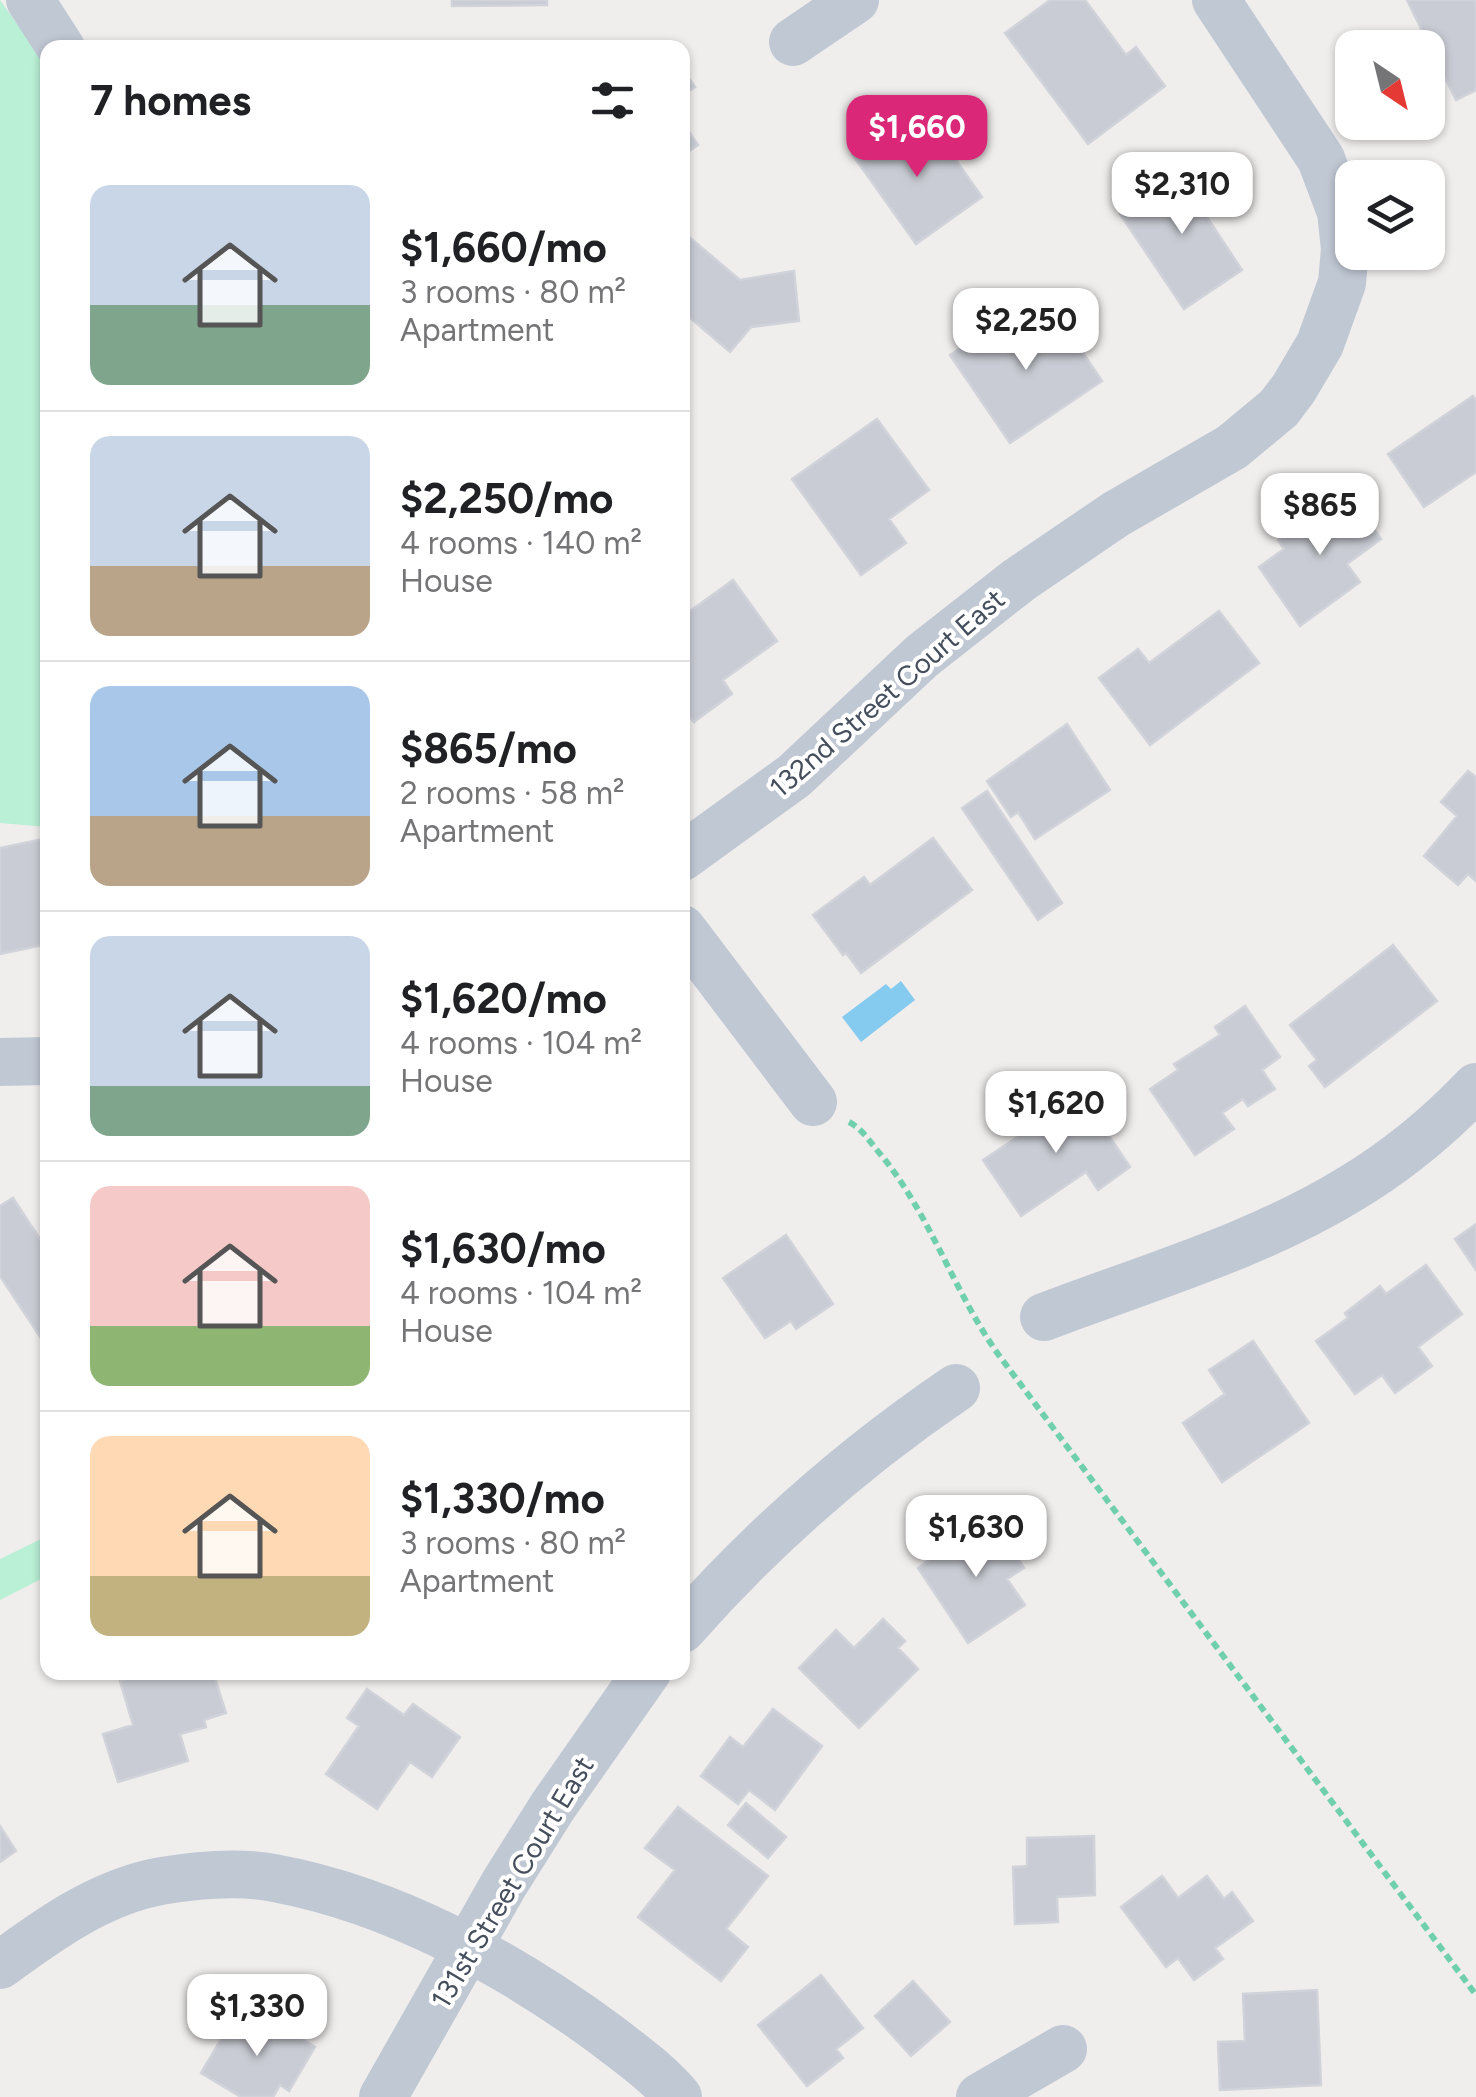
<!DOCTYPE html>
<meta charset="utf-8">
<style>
:root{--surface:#fff;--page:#f6f6f6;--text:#202124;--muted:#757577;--line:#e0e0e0;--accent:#db2777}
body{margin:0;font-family:Figtree,sans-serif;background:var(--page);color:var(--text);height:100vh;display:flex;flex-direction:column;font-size:38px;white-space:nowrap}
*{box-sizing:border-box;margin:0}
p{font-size:32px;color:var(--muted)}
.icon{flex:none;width:55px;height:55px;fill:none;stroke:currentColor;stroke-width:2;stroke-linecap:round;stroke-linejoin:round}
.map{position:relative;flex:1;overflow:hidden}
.side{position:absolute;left:40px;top:40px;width:650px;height:1640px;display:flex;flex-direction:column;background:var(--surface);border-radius:20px;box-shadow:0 2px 8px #0004}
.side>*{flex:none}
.needle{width:65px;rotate:145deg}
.tools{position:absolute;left:1335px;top:30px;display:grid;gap:20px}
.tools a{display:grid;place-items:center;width:110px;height:110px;border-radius:20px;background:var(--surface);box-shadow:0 2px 8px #0004;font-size:50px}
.price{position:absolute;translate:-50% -85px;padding:0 22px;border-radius:20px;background:#fff;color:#222;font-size:32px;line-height:65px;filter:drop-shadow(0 2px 5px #0008)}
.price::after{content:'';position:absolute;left:50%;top:60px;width:30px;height:22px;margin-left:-15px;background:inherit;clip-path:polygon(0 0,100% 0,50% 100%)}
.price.on{background:var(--accent);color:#fff}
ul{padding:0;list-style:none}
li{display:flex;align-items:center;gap:30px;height:250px;padding:0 50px}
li+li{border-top:2px solid var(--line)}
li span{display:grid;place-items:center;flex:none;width:280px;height:200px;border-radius:20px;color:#555}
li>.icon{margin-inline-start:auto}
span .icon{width:120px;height:120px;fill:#fffc;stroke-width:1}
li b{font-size:42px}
h2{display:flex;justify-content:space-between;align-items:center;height:120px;padding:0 50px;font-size:42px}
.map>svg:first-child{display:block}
.green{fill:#b9f0d6}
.water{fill:#85caef}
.building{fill:#c9ccd4;stroke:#d1d3da;stroke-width:2.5}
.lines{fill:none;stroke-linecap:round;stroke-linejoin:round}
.path{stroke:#70d0ae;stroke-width:6;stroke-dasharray:8 5;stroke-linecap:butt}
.minor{stroke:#c0c8d4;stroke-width:48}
.labels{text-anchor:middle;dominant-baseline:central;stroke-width:8;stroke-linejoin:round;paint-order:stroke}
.street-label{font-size:28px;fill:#454e5c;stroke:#fff}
</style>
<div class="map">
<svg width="1476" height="2097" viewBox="0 0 1476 2097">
<rect width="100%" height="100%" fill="#f0eeed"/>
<path class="green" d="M0 0 47 66V827L0 823Z
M41 1539 47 1551V1576L0 1600V1559Z"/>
<path class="water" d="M901 981 915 1000 861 1042 842 1017 886 984 891 989Z"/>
<path class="building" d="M452 0H547V5L452 6Z
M1050 0H1085L1126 55 1136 47 1165 86 1088 144 1005 33Z
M1407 0H1476V90L1456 100Z
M682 68 695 87 682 95Z
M682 122 698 145 682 156Z
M896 122 912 145 934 129 982 197 916 244 852 154Z
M1193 164 1216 198 1201 208 1242 270 1184 309 1120 214Z
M682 231 740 280 794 271 799 321 751 327 730 352 682 311Z
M1054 310 1102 381 1010 443 950 355 1000 321 1012 339Z
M1473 396 1476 400V472L1424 507 1388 454Z
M877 419 929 490 889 519 906 543 861 575 792 479Z
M1346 491 1381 539 1347 564 1360 582 1300 626 1259 567 1284 549 1278 540Z
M733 580 777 641 723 680 732 694 694 722 682 707V617Z
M1219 611 1259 663 1150 745 1099 678 1138 649 1149 663Z
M1067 724 1110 790 1035 839 1018 812 1011 817 987 781Z
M1468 771 1476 777V881L1468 874 1458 885 1424 856 1457 816 1441 802Z
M987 791 1062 903 1038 920 962 808Z
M48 838V944L0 954V848Z
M933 838 972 890 861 973 846 953 843 955 813 915 864 877 870 885Z
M1393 945 1437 1001 1325 1087 1309 1066 1317 1060 1290 1025Z
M1245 1006 1280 1057 1262 1070 1275 1089 1248 1106 1243 1099 1222 1113 1234 1129 1195 1155 1150 1089 1178 1070 1174 1064 1220 1035 1215 1027Z
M1081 1094 1130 1167 1098 1190 1086 1172 1021 1216 983 1160Z
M13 1198 48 1251 46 1346 0 1276V1206Z
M1476 1224V1270L1455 1239Z
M786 1235 833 1304 796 1329 791 1321 765 1338 723 1278Z
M1426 1265 1462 1314 1418 1347 1432 1366 1395 1393 1382 1375 1355 1394 1316 1341 1348 1318 1345 1313 1380 1286 1386 1294Z
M1253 1341 1309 1423 1222 1482 1183 1423 1225 1394 1209 1370Z
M991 1518 1024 1568 1007 1579 1025 1605 968 1643 918 1568Z
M883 1619 905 1641 898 1648 918 1669 859 1728 799 1668 836 1630 854 1648Z
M148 1672H213L226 1713 204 1720 206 1727 180 1734 188 1761 118 1782 103 1734 133 1725 120 1681Z
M367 1689 404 1715 413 1704 460 1737 432 1777 410 1762 377 1809 326 1774 359 1726 347 1718Z
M773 1709 822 1746 775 1810 749 1790 738 1804 701 1776 730 1737 743 1747Z
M746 1803 786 1837 768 1858 728 1825Z
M678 1807 768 1876 726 1929 748 1947 721 1981 638 1917 675 1870 645 1848Z
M0 1826 16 1851 0 1862Z
M1094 1836 1095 1895 1057 1897 1058 1922 1015 1924 1013 1867 1027 1866V1838Z
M1162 1876 1178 1898 1207 1876 1224 1899 1232 1892 1253 1921 1215 1948 1223 1959 1194 1980 1178 1958 1166 1967 1121 1907Z
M821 1975 863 2028 836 2049 843 2058 807 2086 758 2025Z
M913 1981 950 2022 911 2056 875 2016Z
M1317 1990 1321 2085 1220 2090 1218 2042 1245 2041 1243 1994Z
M237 2012 263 2028 269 2019 315 2047 289 2091 280 2085 273 2097H241L201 2073Z"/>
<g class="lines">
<path class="path" d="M849 1122C861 1128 868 1139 876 1149 929 1210 952 1289 998 1354L1476 1995"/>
<path class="minor" d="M30 0 61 48
M793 42 855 0
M682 857 794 776 922 656 1019 580 1116 514 1232 447 1279 408 1294 388 1320 344 1342 283 1345 249 1341 212 1321 159 1216 0
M682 929 813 1102
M0 1062 48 1061
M1044 1317C1146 1278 1257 1246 1350 1189 1395 1162 1440 1125 1476 1087
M682 1629C762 1538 856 1456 956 1388
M0 1965C48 1930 100 1892 161 1881 197 1875 238 1871 274 1878 394 1900 512 1965 609 2037 632 2055 659 2074 678 2097
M383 2097 504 1884 553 1806 647 1672
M980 2097 1063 2049"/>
</g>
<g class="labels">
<g class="street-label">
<text transform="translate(887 693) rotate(-41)">132nd Street Court East</text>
<text transform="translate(512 1882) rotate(-59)">131st Street Court East</text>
</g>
</g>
</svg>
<div class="tools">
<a><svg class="needle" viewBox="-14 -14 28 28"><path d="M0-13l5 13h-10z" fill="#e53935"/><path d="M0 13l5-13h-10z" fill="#757577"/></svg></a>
<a><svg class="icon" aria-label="layers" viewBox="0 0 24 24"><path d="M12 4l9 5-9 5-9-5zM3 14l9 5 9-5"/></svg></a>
</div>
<b class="price on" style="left:917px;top:180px">$1,660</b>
<b class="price" style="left:1182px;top:237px">$2,310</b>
<b class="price" style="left:1026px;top:373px">$2,250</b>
<b class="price" style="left:1320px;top:558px">$865</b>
<b class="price" style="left:1056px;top:1156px">$1,620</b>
<b class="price" style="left:976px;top:1580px">$1,630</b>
<b class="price" style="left:257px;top:2059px">$1,330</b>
<section class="side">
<h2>7 homes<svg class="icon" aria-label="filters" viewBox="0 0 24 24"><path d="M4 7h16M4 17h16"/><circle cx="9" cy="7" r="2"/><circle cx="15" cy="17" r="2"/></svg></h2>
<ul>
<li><span style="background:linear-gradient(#c9d6e8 60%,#7fa58c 0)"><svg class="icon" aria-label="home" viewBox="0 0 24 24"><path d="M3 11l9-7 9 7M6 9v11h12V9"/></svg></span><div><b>$1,660/mo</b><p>3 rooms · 80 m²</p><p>Apartment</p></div></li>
<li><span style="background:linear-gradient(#c9d6e8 65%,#b9a48a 0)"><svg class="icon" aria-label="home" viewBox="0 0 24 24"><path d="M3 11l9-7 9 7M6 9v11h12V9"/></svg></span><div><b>$2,250/mo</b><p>4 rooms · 140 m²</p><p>House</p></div></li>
<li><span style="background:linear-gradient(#a9c7e8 65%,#b9a48a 0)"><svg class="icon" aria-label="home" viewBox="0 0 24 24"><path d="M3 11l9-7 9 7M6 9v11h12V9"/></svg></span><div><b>$865/mo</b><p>2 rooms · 58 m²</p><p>Apartment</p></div></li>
<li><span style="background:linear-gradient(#c9d6e8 75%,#7fa58c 0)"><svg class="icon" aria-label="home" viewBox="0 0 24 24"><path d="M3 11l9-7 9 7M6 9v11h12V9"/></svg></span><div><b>$1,620/mo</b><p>4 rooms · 104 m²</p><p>House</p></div></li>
<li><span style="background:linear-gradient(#f6c9c9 70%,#8fb573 0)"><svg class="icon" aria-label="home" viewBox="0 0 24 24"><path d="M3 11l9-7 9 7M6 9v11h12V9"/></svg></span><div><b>$1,630/mo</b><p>4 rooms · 104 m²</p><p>House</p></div></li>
<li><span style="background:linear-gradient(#ffd9b3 70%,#c2b280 0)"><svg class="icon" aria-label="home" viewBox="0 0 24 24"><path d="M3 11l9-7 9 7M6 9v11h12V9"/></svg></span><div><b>$1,330/mo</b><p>3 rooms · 80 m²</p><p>Apartment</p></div></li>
</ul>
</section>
</div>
